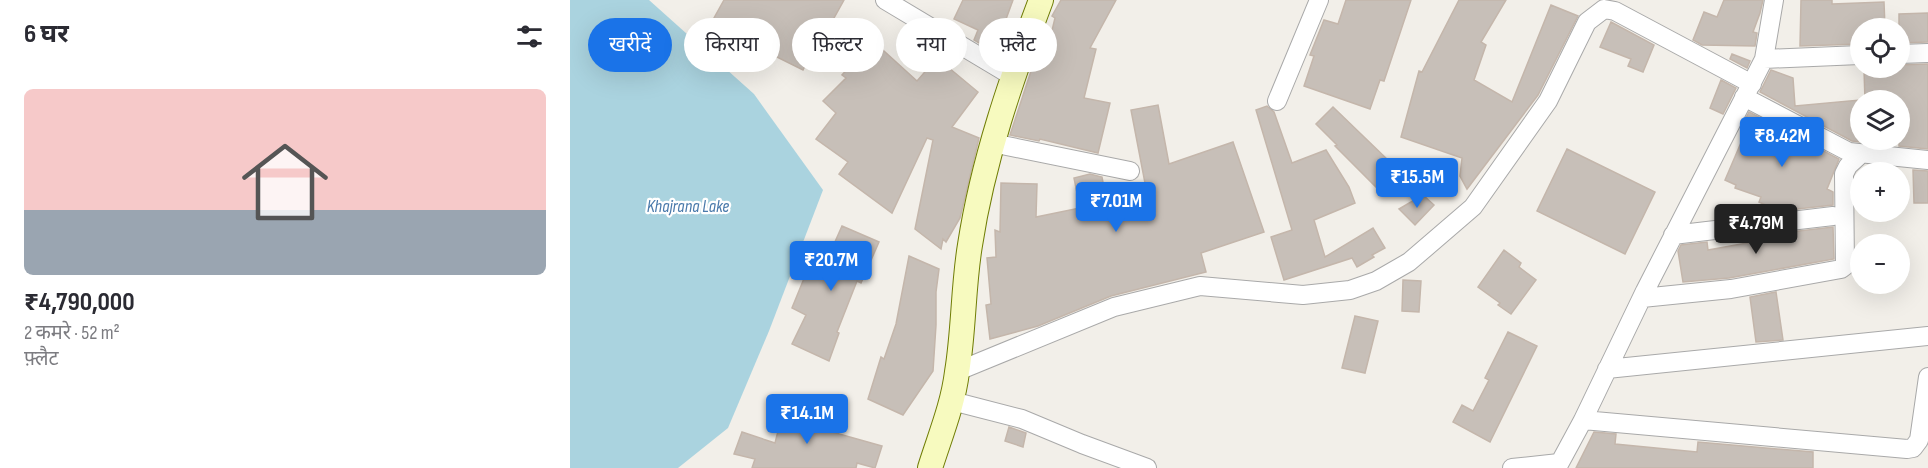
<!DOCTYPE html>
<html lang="hi">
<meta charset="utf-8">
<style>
:root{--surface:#fff;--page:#f7f7f7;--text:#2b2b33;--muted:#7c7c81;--line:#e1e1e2;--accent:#1a73e8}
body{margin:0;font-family:"Sofia Sans Condensed","Noto Sans Devanagari",sans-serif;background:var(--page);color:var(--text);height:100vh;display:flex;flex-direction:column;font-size:22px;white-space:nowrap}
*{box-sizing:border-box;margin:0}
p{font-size:20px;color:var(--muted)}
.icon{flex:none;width:33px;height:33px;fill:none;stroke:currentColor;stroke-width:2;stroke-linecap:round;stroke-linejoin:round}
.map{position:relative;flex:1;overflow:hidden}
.side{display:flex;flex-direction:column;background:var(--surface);width:570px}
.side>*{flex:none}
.banner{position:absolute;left:18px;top:18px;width:570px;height:54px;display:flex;gap:12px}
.buttons{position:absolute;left:1280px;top:18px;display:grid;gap:12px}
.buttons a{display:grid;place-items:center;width:60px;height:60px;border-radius:50%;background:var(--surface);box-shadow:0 6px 24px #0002;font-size:30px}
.price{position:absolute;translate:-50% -51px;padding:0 14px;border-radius:6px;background:var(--accent);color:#fff;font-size:20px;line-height:39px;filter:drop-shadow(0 2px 3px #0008)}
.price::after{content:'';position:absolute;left:50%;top:36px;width:18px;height:14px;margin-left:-9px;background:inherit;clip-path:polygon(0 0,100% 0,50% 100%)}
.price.on{background:#222;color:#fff}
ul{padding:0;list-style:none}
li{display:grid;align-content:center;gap:12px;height:318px;padding:0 24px}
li+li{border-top:2px solid var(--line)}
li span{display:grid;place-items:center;height:186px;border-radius:9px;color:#555}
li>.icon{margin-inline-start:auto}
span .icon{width:108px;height:108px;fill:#fffc;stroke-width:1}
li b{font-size:26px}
h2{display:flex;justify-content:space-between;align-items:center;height:72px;padding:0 24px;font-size:26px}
.chip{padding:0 21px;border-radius:27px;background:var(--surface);box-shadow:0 6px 24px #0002;font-size:21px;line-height:54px}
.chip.on{background:var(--accent);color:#fff}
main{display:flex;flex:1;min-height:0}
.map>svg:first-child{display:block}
.water{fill:#aad3df}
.building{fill:#c7bfb8;stroke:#c4b6ab;stroke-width:1.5}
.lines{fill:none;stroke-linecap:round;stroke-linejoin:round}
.minor-casing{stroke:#a9a9a9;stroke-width:20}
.secondary-casing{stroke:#707d05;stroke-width:26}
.minor{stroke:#fff;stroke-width:18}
.secondary{stroke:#f7fabf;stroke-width:24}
.labels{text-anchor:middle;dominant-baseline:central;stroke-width:4.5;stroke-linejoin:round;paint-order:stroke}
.water-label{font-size:18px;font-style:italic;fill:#4a7aab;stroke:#fff}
</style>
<main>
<section class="side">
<h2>6 घर<svg class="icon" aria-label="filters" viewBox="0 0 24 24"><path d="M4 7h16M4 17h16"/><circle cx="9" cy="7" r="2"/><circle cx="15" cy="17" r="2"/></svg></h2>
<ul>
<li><span style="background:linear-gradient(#f6c9c9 65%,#9aa5b1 0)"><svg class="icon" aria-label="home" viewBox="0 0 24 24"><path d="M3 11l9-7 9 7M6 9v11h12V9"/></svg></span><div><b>₹4,790,000</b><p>2 कमरे · 52 m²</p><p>फ़्लैट</p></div></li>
</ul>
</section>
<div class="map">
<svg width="1358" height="468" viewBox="0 0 1358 468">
<rect width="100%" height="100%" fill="#f2efe9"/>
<path class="water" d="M0 0H79L184 94 253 190 199 331 158 428 108 468H0Z"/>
<path class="building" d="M154 0H274L249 45 246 43 233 70 201 54 197 60 139 27Z
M393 0H443L424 52 404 40 408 30 384 19Z
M491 0H546L520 48 526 49 514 98 540 103 528 153 470 139 469 141 440 135 463 65 473 68 485 18 482 16Z
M776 0H841L814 81 810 80 800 109 734 86 744 56 740 55 754 20 768 24Z
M889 0H936L911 42 916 45 904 80 942 102 981 5 1008 16 968 95 897 189 890 176 892 158 831 137 849 71 852 72Z
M1154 0H1193L1190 13 1183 32 1187 33 1185 46 1132 45 1123 40 1134 12 1147 17Z
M1231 0H1262V4L1314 2 1315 28H1290V44L1230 46Z
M1358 13V42L1329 43V14Z
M1041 22 1084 45 1073 72 1058 66 1061 59 1030 47Z
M303 41 347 81 367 58 408 92 382 127 409 138 390 218 376 242 373 239 371 249 345 229 363 140 357 138 322 213 269 174 278 162 246 139 266 113 253 101 276 78 272 75Z
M1162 54 1180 61 1177 68 1160 59Z
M1358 64V149L1329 146V100H1295L1294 70 1329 68V65Z
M1201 70 1223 78 1225 106 1290 100V142L1282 141 1190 92Z
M1151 80 1166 88 1153 114 1140 108Z
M588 105 599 164 663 142 694 232 631 253 636 272 541 296 468 326 420 339 416 305 421 304 417 258 426 257 425 230 430 232 431 183 467 184 466 217 510 208 504 178 520 174 532 177 535 193 575 183 561 110Z
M697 106 704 112 722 163 756 150 779 187 785 203 744 220 755 257 803 228 815 248 802 255 804 257 787 267 782 258 714 280 701 237 722 230 686 110Z
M763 107 820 162 839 182 812 193 765 146 767 145 746 124Z
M1179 112 1269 159 1257 189 1263 192V205L1209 211 1189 202 1191 197 1165 188 1166 185 1155 180 1179 124 1174 122Z
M997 149 1085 192 1055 254 967 211Z
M1343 170 1358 171V203H1344Z
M853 195 864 205 845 225 829 209Z
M272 226 309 242 291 283 287 281 267 332 269 333 259 361 222 344 236 315 222 308 240 264 253 269Z
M1263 227 1264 259 1159 278 1113 282 1108 251 1111 245 1137 242 1138 250 1177 243 1208 236V234L1212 233Z
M934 250 951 263 949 267 966 280 941 314 928 305 930 303 908 287Z
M339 256 369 269 366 292V325L363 371 333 415 298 399 311 357 314 359 326 324Z
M833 280 851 281 849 312 832 311Z
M1206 292 1213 340 1186 342 1180 297Z
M785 316 808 321 795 373 772 368Z
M938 332 967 346 920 442 883 422 892 405 903 411 919 380 915 378Z
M215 404 259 414 255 430 312 446 305 468 287 463 286 468H182L185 459 164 454 172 432 205 443Z
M439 427 456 433 453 447 435 441Z
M1024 432 1046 434 1045 444 1127 452 1128 442 1243 452V468H1006Z"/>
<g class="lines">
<g class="minor-casing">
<path id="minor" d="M315 0 442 76
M1329 54 1358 53
M1194 59 1290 55
M1174 97 1279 152 1358 160
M707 101 749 0
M422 143 560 171
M1103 235 1263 216
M1072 298 1161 289 1271 269 1275 266 1274 174 1278 166 1291 154
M1037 369 1358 336
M388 371 544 307 630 286 733 295 780 290 806 281 839 262 903 207 978 101 1017 22 1034 9 1045 11 1182 84
M382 401 452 419 512 444 577 468
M1013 420 1337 449 1343 448 1349 440 1358 377
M942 468 989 463
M987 468 1013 420 1075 291 1194 59 1204 0"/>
</g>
<g class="secondary-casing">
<path id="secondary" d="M360 468C370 436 383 405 387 372 394 330 393 287 400 245 413 160 441 80 471 0"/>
</g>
<use href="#minor" class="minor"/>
<use href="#secondary" class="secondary"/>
</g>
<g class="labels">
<g class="water-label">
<text x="118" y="206">Khajrana Lake</text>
</g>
</g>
</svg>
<div class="buttons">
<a><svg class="icon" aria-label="locate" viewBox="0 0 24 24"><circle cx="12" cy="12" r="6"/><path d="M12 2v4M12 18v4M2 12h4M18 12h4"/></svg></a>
<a><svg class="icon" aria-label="layers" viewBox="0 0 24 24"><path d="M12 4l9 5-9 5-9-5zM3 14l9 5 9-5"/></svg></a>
<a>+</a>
<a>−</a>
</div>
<b class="price" style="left:1212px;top:168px">₹8.42M</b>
<b class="price" style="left:847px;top:209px">₹15.5M</b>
<b class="price" style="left:546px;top:233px">₹7.01M</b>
<b class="price on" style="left:1186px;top:255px">₹4.79M</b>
<b class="price" style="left:261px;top:292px">₹20.7M</b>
<b class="price" style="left:237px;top:445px">₹14.1M</b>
<div class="banner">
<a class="chip on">खरीदें</a>
<a class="chip">किराया</a>
<a class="chip">फ़िल्टर</a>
<a class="chip">नया</a>
<a class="chip">फ़्लैट</a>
</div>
</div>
</main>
